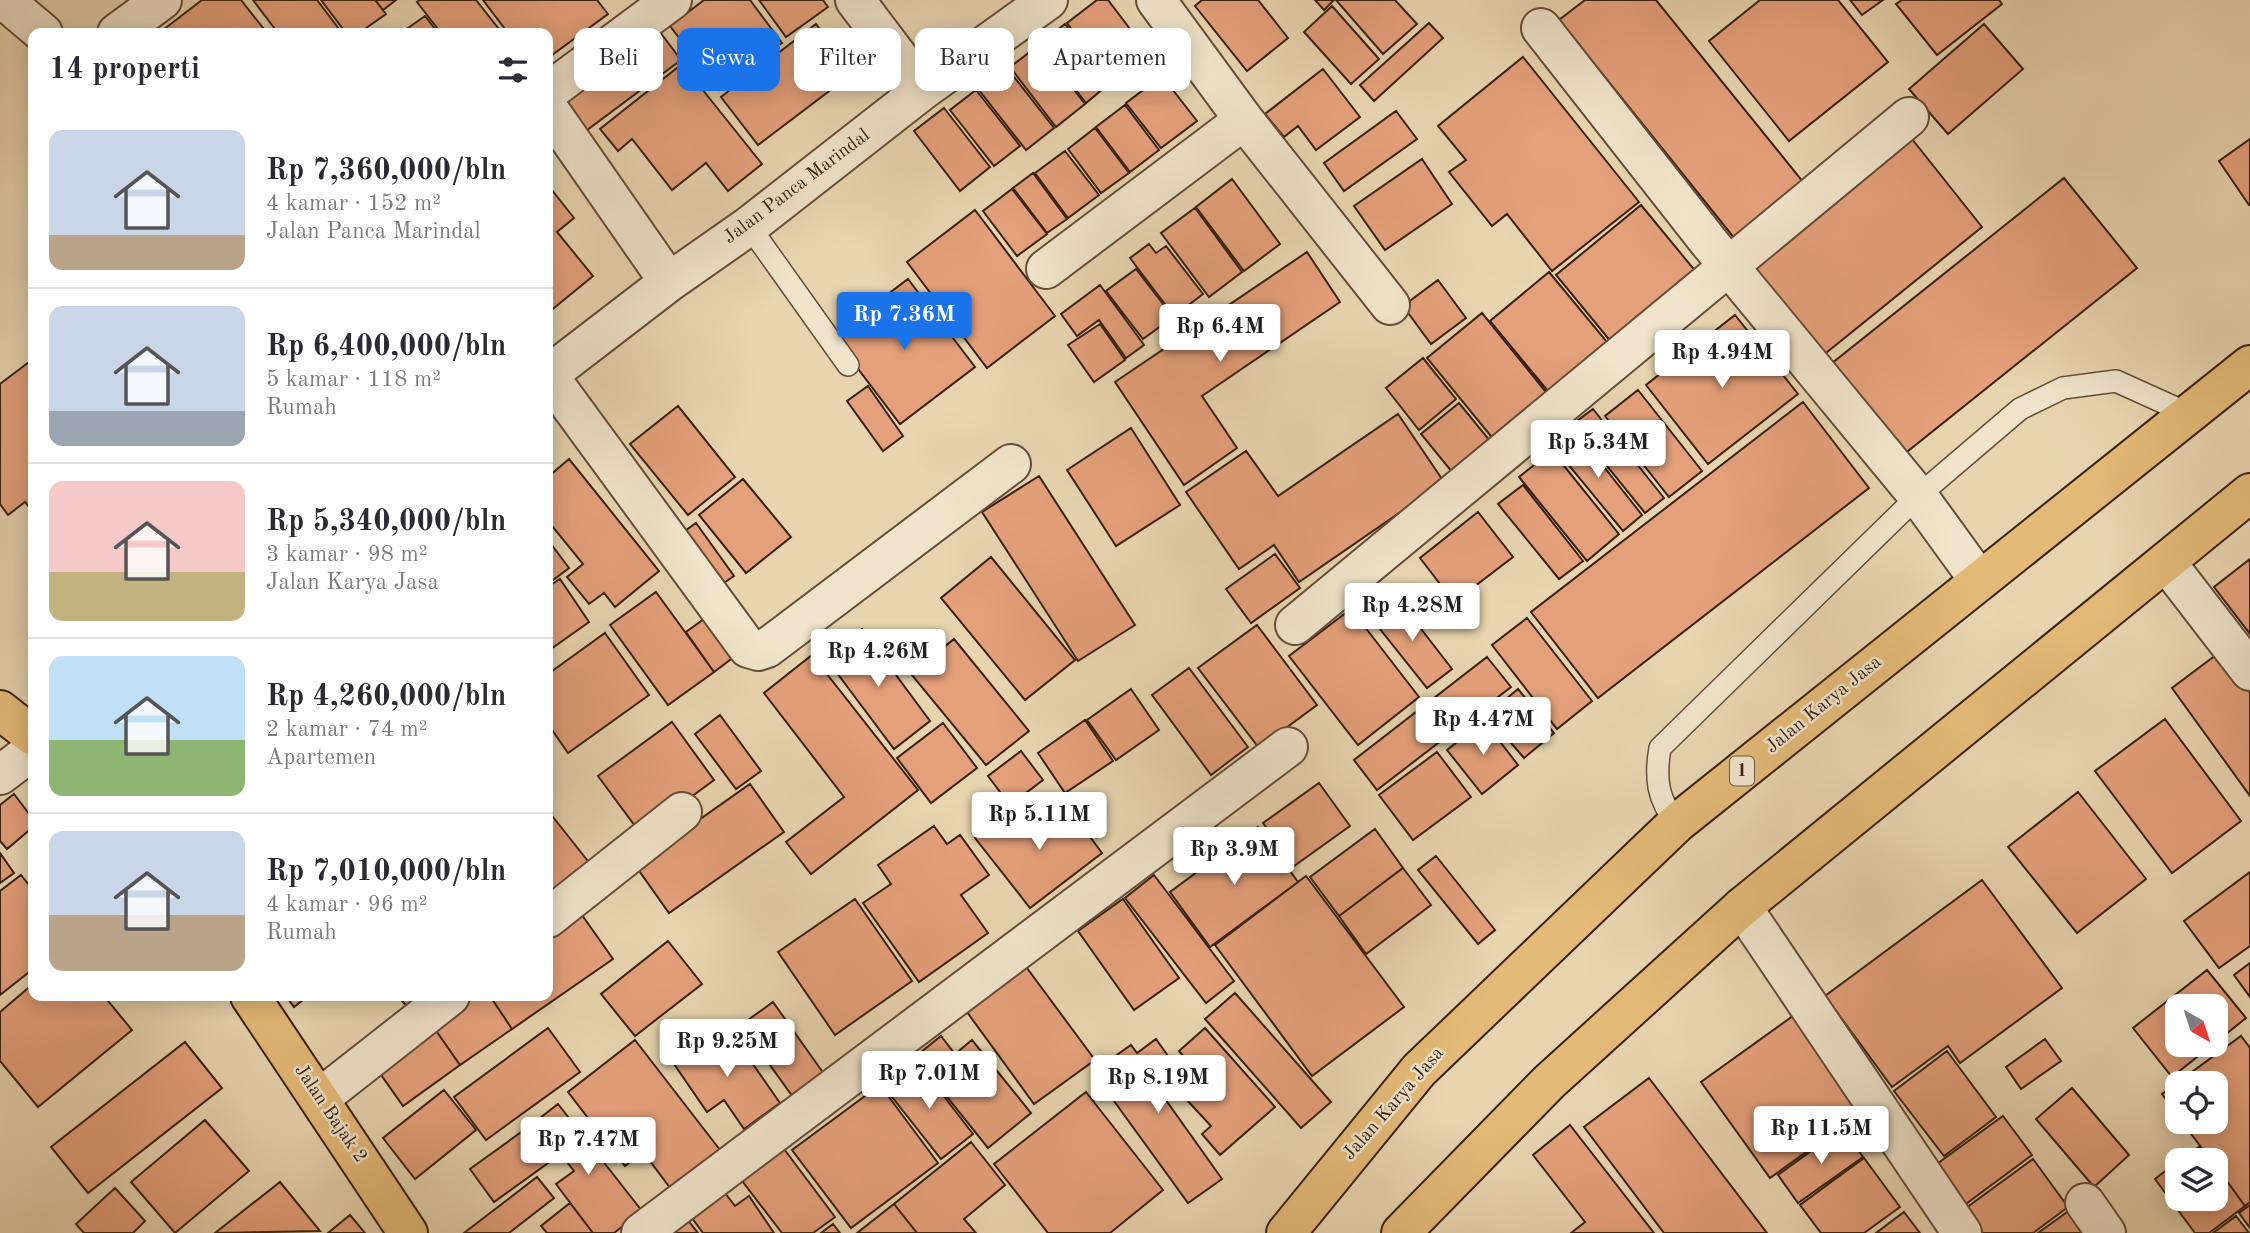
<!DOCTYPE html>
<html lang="id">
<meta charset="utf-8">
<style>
:root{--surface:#fff;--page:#f7f7f7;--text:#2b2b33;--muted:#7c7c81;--line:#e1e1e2;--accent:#1a73e8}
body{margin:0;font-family:"Old Standard TT",serif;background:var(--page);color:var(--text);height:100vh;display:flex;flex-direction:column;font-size:26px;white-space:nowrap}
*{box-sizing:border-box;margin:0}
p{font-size:23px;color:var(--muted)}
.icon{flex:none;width:38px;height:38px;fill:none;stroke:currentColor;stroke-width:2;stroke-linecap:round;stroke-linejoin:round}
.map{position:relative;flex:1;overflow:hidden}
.details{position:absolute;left:28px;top:28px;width:525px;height:973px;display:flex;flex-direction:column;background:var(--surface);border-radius:14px;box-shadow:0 4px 18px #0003}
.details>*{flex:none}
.hud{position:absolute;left:574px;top:28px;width:665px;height:63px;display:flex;gap:14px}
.needle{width:46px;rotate:141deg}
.controls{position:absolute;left:2165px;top:994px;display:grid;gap:14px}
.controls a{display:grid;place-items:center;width:63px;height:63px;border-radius:14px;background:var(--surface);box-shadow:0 4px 18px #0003;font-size:35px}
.price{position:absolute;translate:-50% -60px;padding:0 16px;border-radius:7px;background:#fff;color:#222;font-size:23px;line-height:46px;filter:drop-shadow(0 2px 4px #0008)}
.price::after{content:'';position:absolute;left:50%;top:42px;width:21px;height:16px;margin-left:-10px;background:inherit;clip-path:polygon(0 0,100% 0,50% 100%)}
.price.current{background:var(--accent);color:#fff}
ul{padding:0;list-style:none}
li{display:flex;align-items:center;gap:21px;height:175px;padding:0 21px}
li+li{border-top:2px solid var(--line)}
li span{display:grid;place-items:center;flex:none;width:196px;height:140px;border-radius:14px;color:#555}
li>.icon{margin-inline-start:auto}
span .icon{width:84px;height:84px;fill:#fffc;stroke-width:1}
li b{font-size:30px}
h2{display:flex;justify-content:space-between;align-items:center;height:84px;padding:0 21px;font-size:30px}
.chip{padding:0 24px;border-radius:14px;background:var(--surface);box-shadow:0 4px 18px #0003;font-size:24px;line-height:63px}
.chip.current{background:var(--accent);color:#fff}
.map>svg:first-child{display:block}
.building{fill:#e4a07b;stroke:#39200f;stroke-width:2}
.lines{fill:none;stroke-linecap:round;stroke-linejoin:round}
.lane-casing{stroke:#654d37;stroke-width:24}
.street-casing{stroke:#654d37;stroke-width:42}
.primary-casing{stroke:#39200f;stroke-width:42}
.highway-casing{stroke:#39200f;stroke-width:42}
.lane{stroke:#f0e4cc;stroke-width:21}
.street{stroke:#f0e4cc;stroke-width:38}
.primary{stroke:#e4ba78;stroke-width:38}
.highway{stroke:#e4ba78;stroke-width:38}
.labels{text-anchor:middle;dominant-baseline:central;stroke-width:5;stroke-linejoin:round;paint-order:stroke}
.shield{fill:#f0e4cc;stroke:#705b48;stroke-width:2}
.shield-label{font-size:18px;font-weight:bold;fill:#39200f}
.street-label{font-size:19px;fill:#39200f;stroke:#f0e4cc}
</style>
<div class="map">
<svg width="2250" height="1233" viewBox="0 0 2250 1233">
<rect width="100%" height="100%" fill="#e8d5b0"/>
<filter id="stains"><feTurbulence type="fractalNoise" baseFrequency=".00286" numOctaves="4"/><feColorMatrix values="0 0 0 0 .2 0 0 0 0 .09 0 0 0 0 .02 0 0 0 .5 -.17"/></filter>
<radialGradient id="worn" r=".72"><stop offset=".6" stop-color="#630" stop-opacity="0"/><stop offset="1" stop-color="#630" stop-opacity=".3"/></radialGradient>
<path class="building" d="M202 0H241L267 33H159Z
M253 0H317L342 33H278Z
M321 0H375L386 14 359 33H346Z
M375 0H396L383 10Z
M420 0H476L502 33H441L417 2Z
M483 0H597L608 14 548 58V33H508Z
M704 0H750L782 43 719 90 670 26Z
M759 0H823L828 7 786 37Z
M1097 0H1108L1149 54 1111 82 1067 23Z
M1202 0H1258L1288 38 1247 71 1195 6Z
M1315 0H1334L1324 10Z
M1336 0H1395L1417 24 1383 54Z
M1585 0H1656L1812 193 1743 249 1559 20Z
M1760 0H1838L1888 62 1789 141 1709 41Z
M1850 0H1883L1862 15Z
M1902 0H1999L2002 4 1937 55 1896 4Z
M1332 6 1379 59 1351 84 1304 32Z
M425 16 438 33H401Z
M1429 23 1443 38 1374 101 1360 85Z
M654 24 681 60 583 133 557 98Z
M816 24 853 73 758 145 721 97Z
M1065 24 1110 83 1086 103 1040 44Z
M1984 24 2023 69 1948 134 1909 89Z
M1039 45 1085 104 1056 127 1010 67Z
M1523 57 1639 202 1552 271 1507 214 1492 226 1449 172 1466 160 1438 126Z
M682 64 762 164 728 191 706 163 672 190 632 139 618 151 600 129Z
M1007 68 1054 128 1026 150 979 90Z
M1323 69 1360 117 1316 150 1298 126 1284 137 1265 114Z
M1162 76 1197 121 1161 148 1126 103Z
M976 90 1020 146 994 166 950 110Z
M1125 105 1159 150 1130 172 1096 127Z
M944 108 990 167 960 191 914 131Z
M1396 111 1417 139 1344 191 1324 163Z
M1095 128 1129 173 1101 193 1068 149Z
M1908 134 1982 227 1816 361 1741 268Z
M2250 139V205H2249L2219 161Z
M1065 151 1099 195 1068 218 1035 173Z
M1422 159 1452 204 1385 250 1354 206Z
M1033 173 1067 219 1047 233 1013 188Z
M2064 178 2137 268 1898 459 1826 368Z
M1232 179 1280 244 1244 271 1196 207Z
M548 185 574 218 557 232 593 276 548 313Z
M1012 189 1047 234 1017 256 983 211Z
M1641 205 1706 284 1621 354 1556 275Z
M1195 208 1242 272 1209 297 1161 233Z
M975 210 1055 316 987 368 907 262Z
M1149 244 1156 253 1166 246 1203 294 1174 316 1130 258Z
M1307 252 1340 302 1202 396 1237 448 1184 485 1115 382Z
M1136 269 1173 317 1143 339 1106 291Z
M1549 272 1617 354 1557 402 1490 321Z
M908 279 975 367 900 424 833 336Z
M1438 280 1466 318 1431 344 1403 306Z
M1100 285 1144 345 1126 358 1099 320 1077 336 1061 314Z
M1482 313 1554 402 1499 446 1427 358Z
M1735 315 1798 394 1708 464 1646 385Z
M1100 324 1125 360 1094 382 1068 345Z
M1423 358 1456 399 1419 430 1386 388Z
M33 359V512L25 502 8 515 0 504V384Z
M868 386 903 436 883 451 847 401Z
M1638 390 1702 471 1669 497 1605 416Z
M1803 402 1869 488 1598 698 1531 612Z
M1459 403 1495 447 1457 478 1421 434Z
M678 406 735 477 688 515 630 444Z
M1593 409 1664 498 1645 513 1573 424Z
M1398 414 1444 482 1299 582 1274 545 1239 569 1186 492 1246 451 1278 496Z
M1131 428 1180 505 1116 546 1067 470Z
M1574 429 1642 515 1623 531 1553 446Z
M1552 451 1619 534 1587 561 1519 477Z
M569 459 659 571 615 607 604 593 589 604 567 577 583 564 548 521V477Z
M1039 476 1135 625 1078 661 982 512Z
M743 479 791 537 746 573 699 515Z
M1523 485 1583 561 1559 579 1498 504Z
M1478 512 1513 557 1454 602 1420 558Z
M696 523 734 576 712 591 674 539Z
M548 540 569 568 548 584Z
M1275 554 1300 588 1251 623 1226 589Z
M991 557 1075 660 1025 700 941 598Z
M2250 559V634L2214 587Z
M560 579 589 622 548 651V587Z
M656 592 714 672 668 705 610 625Z
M1398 599 1452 669 1427 688 1372 619Z
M1351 609 1419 697 1358 745 1289 656Z
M711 614 739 653 714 672 686 632Z
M1527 618 1592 701 1557 729 1492 645Z
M1257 625 1317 705 1259 748 1198 668Z
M862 629 930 721 894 749 825 657Z
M605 633 649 695 568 753 548 724V674Z
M954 639 1029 731 986 765 911 674Z
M2220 652 2250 693V796L2172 688Z
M812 655 918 790 811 874 786 842 844 797 764 693Z
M1487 657 1511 687 1377 790 1354 760Z
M1189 668 1248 747 1211 775 1152 695Z
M1131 689 1159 730 1116 760 1087 720Z
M1518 689 1554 733 1524 758 1487 715Z
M720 715 761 771 736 789 695 734Z
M2165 719 2241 821 2172 873 2095 771Z
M1085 720 1113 761 1065 793 1038 753Z
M1484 721 1518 765 1482 794 1447 750Z
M672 722 714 780 641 834 598 776Z
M943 723 977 768 931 803 897 758Z
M1021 751 1043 780 1010 805 988 776Z
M1437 752 1471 797 1413 840 1379 795Z
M1319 783 1350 826 1294 866 1263 823Z
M750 784 784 832 669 913 635 865Z
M2078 792 2146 879 2077 933 2008 847Z
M14 794 33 819V827L7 849 0 841V805Z
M1064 802 1102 853 1030 908 975 838 1012 810 1027 830Z
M549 812 595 870 548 908V813Z
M934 826 947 844 960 835 989 875 961 895 988 933 919 982 863 903 891 884 878 865Z
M1258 827 1298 882 1210 947 1170 892Z
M1375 829 1403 868 1339 916 1310 877Z
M0 853 14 873 0 883Z
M1436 856 1495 930 1478 944 1418 870Z
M1403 868 1431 905 1366 954 1339 916Z
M2250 872V946L2219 968 2184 921Z
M21 875 33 890V969L0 995V891Z
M1154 875 1234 981 1206 1003 1125 898Z
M1306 876 1404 1007 1312 1076 1215 945Z
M1982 880 2062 988 1960 1063 1948 1046 1892 1087 1825 996Z
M855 899 912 981 835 1035 778 952Z
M1123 899 1179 978 1134 1010 1078 931Z
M582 915 613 959 512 1029 490 996H548V939Z
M668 941 702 984 635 1036 601 994Z
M2250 963V997L2234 975Z
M1024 964 1095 1060 1034 1104 964 1008Z
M2207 970 2246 1018 2216 1042V1006H2177V1045H2212L2172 1077 2133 1028Z
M33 984V996H104L132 1030 38 1107 0 1061V1012Z
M1235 993 1331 1102 1301 1128 1205 1019Z
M286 996H308L294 1007Z
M398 996H437L414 1015Z
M467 996H490L512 1029 460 1065 430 1022Z
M773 1002 824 1074 793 1097 741 1025Z
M1797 1013 1866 1109 1770 1178 1701 1082Z
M430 1022 460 1065 403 1106 372 1062Z
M727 1027 780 1103 744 1129 724 1100 707 1112 674 1064Z
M548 1028 580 1072 486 1140 454 1097Z
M1205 1028 1275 1107 1220 1155 1202 1134 1211 1126 1186 1099 1206 1082 1179 1051Z
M941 1036 955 1054 972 1040 1031 1113 988 1148 915 1057Z
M2241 1036 2250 1048V1202L2245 1206 2216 1166V1160H2211L2182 1122H2216V1083H2177V1114L2162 1094Z
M1156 1039 1185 1080 1163 1096 1222 1179 1188 1203 1093 1072 1131 1045 1137 1053Z
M2045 1039 2061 1061 2021 1089 2006 1067Z
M635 1040 727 1159 677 1197 643 1152 625 1166 568 1092Z
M185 1042 222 1088 88 1193 51 1147Z
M1947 1051 1996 1117 1944 1156 1894 1091Z
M918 1063 973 1134 941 1159 885 1088Z
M1649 1078 1767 1233H1664L1584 1127Z
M880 1085 938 1163 851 1228 792 1150Z
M2072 1088 2129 1155 2094 1187 2036 1119Z
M444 1090 476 1130 415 1179 383 1138Z
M1086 1092 1163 1190 1110 1233H1048L994 1164Z
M558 1104 642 1211 614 1233H593L556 1184 574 1171 535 1122Z
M2003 1116 2032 1155 1959 1209 1930 1169Z
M205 1120 249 1171 175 1233 131 1182Z
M531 1125 555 1158 494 1202 470 1169Z
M1570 1125 1654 1233H1571L1585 1222 1533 1155Z
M1843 1128 1863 1157 1798 1203 1778 1175Z
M778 1141 835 1217 813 1233H782L736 1173Z
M971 1142 1005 1185 964 1219 976 1233H917L894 1204Z
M2200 1146 2211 1160H2180Z
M1864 1158 1900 1207 1864 1233H1821L1800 1205Z
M2033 1159 2068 1207 2033 1233H1979L1962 1211Z
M2177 1162V1199H2216V1166L2245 1206 2209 1233H2195L2155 1179Z
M537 1177 554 1198 509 1233H464Z
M280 1182 320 1231 215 1233Z
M115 1188 145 1221 133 1233H84L76 1224Z
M725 1193 735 1206 749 1196 774 1233H703L692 1218Z
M570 1203 593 1233H547L541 1226Z
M894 1204 917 1233H857Z
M2250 1205V1228L2239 1213Z
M2070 1210 2087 1233H2038Z
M1904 1212 1920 1233H1876Z
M350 1215 365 1233H328Z
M2236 1216 2249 1233H2213Z
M687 1219 698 1233H668Z
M833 1224 840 1233H821Z"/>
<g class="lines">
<g class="lane-casing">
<path id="lane" d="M749 226 848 365
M1677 823C1657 800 1655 777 1660 748L1918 496 2020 409 2063 388 2116 381 2189 414"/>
</g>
<g class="street-casing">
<path id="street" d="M4 0 43 33
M855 0 923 90
M1156 0 1244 120 1390 305
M1541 28 1708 241 1918 496 1979 580
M117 33 162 0
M548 92 672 0
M548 108 669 282
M1046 269 1244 120
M548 375 748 648 758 651 767 648 1011 464
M548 375 669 282 749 226 923 90 1048 0
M2166 562 2250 671
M1295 625 1909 117
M0 775 33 750
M1742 907 1962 1233
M548 918 682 812
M320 1098 450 996
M2085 1203 2106 1233
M641 1233 1288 747"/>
</g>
<g class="primary-casing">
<path id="primary" d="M0 710 33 736
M250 996 408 1233"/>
</g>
<g class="highway-casing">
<path id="highway" d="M1286 1233 1419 1070 1677 823 2250 365
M1401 1233 1549 1082 1742 907 2250 493"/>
</g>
<use href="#lane" class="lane"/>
<use href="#street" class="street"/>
<use href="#primary" class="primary"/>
<use href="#highway" class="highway"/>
</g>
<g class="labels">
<rect class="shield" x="1730" y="756.5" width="24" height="29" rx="5"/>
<g class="shield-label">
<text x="1742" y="771">1</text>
</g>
<g class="street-label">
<text transform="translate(797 187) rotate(-37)">Jalan Panca Marindal</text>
<text transform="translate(1824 705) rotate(-39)">Jalan Karya Jasa</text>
<text transform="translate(1394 1104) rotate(-49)">Jalan Karya Jasa</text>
<text transform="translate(330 1114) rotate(56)">Jalan Bajak 2</text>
</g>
</g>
<rect width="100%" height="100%" filter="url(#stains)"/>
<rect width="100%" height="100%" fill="url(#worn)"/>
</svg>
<div class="controls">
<a><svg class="needle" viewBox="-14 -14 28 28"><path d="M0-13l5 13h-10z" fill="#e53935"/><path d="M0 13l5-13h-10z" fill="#7c7c81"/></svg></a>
<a><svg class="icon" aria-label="locate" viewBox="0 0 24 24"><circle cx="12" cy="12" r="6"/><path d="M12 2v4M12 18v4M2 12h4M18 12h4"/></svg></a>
<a><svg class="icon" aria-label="layers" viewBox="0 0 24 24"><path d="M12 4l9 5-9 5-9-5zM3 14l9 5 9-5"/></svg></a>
</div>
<b class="price current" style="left:904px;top:352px">Rp 7.36M</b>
<b class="price" style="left:1220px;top:364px">Rp 6.4M</b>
<b class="price" style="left:1722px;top:390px">Rp 4.94M</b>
<b class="price" style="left:1598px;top:480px">Rp 5.34M</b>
<b class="price" style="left:1412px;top:643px">Rp 4.28M</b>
<b class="price" style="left:878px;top:689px">Rp 4.26M</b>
<b class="price" style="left:1483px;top:757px">Rp 4.47M</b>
<b class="price" style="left:1039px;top:852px">Rp 5.11M</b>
<b class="price" style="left:1234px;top:887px">Rp 3.9M</b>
<b class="price" style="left:727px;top:1079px">Rp 9.25M</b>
<b class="price" style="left:929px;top:1111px">Rp 7.01M</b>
<b class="price" style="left:1158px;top:1115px">Rp 8.19M</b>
<b class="price" style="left:1821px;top:1166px">Rp 11.5M</b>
<b class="price" style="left:588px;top:1177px">Rp 7.47M</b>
<div class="hud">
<a class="chip">Beli</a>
<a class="chip current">Sewa</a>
<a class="chip">Filter</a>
<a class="chip">Baru</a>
<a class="chip">Apartemen</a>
</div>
<section class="details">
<h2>14 properti<svg class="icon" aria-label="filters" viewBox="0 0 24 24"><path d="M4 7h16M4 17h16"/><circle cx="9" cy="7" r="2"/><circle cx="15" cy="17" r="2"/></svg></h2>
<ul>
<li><span style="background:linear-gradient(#c9d6e8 75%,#b9a48a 0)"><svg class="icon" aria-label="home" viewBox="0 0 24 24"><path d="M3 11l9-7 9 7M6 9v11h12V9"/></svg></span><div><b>Rp 7,360,000/bln</b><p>4 kamar · 152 m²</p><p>Jalan Panca Marindal</p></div></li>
<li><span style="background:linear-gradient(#c9d6e8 75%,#9aa5b1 0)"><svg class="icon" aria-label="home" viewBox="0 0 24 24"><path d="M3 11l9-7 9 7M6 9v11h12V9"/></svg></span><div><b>Rp 6,400,000/bln</b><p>5 kamar · 118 m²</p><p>Rumah</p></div></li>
<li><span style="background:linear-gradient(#f6c9c9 65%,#c2b280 0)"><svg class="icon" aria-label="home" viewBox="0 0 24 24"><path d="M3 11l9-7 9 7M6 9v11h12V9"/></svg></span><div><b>Rp 5,340,000/bln</b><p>3 kamar · 98 m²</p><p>Jalan Karya Jasa</p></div></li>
<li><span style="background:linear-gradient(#bfe0f5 60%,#8fb573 0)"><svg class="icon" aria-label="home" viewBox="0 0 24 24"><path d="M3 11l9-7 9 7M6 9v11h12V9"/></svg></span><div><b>Rp 4,260,000/bln</b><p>2 kamar · 74 m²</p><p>Apartemen</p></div></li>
<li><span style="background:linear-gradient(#c9d6e8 60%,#b9a48a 0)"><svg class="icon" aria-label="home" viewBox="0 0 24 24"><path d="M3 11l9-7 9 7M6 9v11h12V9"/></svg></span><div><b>Rp 7,010,000/bln</b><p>4 kamar · 96 m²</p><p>Rumah</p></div></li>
</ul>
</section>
</div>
